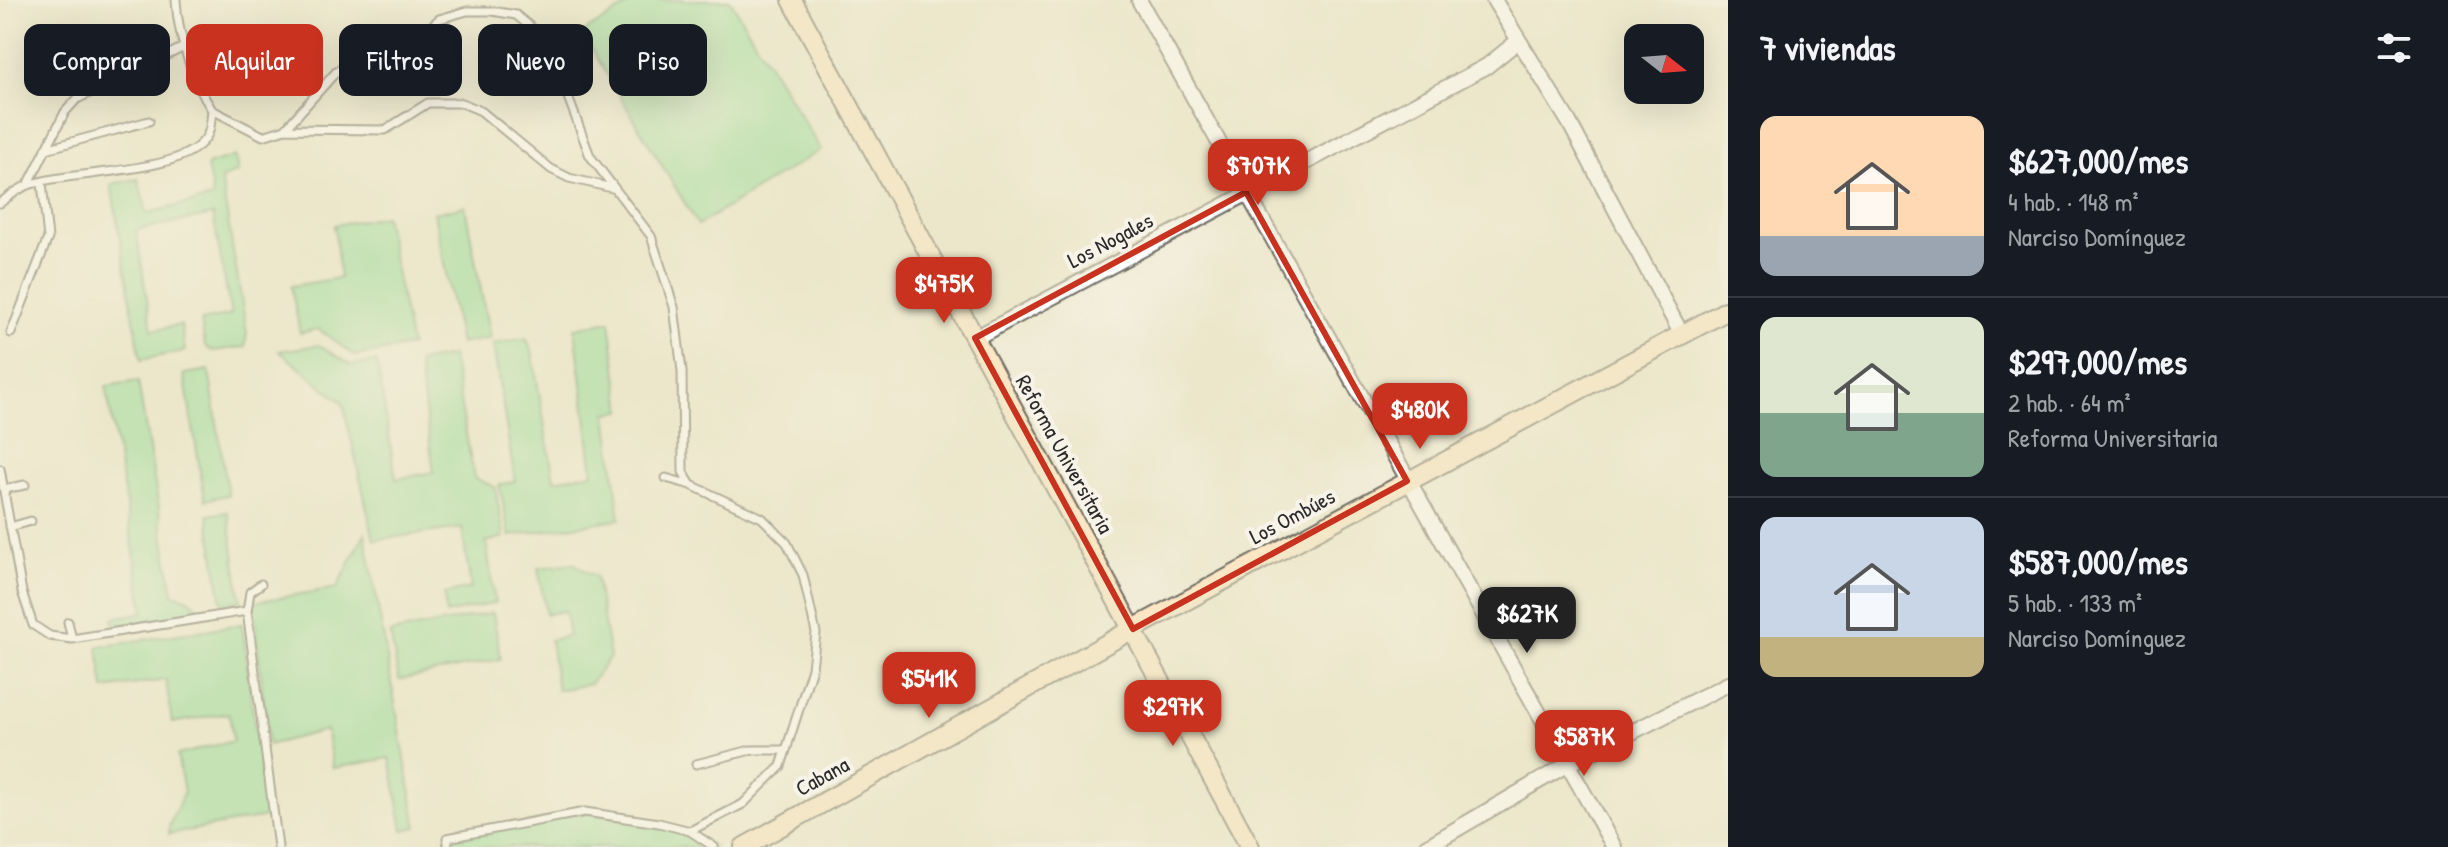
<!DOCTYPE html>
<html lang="es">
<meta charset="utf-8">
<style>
:root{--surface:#171b24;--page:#242831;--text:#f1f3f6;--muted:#9ea1a6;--line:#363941;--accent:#c8321e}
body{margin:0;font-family:"Patrick Hand",sans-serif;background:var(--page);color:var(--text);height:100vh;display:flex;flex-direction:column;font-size:30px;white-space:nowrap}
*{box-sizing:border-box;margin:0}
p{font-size:26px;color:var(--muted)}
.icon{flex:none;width:44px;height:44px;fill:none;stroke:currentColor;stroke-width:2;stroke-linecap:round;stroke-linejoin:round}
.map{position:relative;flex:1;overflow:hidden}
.panel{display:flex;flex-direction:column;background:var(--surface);width:720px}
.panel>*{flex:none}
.hud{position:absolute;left:24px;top:24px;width:760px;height:72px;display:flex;gap:16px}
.needle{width:52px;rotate:107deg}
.controls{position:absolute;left:1624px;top:24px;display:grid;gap:16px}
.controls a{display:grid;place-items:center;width:80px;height:80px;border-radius:16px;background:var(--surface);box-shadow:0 8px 32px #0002;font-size:40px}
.price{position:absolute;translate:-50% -68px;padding:0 18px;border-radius:16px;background:var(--accent);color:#fff;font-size:26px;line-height:52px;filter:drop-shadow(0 2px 4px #0008)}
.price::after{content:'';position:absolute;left:50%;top:48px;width:24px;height:18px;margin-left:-12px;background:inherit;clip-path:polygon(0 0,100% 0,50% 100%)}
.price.current{background:#222;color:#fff}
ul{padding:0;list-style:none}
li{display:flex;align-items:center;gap:24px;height:200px;padding:0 32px}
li+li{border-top:2px solid var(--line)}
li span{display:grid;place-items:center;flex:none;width:224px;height:160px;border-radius:16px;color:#555}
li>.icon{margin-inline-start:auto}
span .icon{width:96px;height:96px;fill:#fffc;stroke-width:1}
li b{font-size:34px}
h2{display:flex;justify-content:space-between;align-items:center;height:96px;padding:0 32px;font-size:34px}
.pill{padding:0 28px;border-radius:16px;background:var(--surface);box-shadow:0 8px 32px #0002;font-size:28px;line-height:72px}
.pill.current{background:var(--accent);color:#fff}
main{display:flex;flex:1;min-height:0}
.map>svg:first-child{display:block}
.green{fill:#93dc98;stroke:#5f8462;stroke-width:2}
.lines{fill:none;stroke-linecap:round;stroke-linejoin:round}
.lane-casing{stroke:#6f6d63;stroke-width:11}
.street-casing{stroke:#6f6d63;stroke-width:18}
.secondary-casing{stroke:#6f6d63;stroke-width:22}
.lane{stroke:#fff;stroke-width:7}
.street{stroke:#fff;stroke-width:14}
.secondary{stroke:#fce6c4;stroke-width:18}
.marked{fill:none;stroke:#c8321e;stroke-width:6;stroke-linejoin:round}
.labels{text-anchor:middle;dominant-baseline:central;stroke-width:8;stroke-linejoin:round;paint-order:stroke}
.street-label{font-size:22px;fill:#2b2b2b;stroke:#f7f3e8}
</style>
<main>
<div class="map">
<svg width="1728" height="847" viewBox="0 0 1728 847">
<rect width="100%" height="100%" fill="#f7f3e8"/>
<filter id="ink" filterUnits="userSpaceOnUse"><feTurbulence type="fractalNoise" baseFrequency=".0125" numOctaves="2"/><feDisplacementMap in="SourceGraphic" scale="16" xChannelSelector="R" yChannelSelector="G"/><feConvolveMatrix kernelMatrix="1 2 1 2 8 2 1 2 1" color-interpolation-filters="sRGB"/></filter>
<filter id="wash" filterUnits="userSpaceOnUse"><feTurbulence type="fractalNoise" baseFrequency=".006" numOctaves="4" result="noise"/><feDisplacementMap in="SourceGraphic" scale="32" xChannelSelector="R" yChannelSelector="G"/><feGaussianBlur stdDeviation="1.8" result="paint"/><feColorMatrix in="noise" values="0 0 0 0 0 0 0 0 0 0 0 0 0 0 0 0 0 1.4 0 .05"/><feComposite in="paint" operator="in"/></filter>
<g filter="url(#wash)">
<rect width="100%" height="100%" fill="#ece7cb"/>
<path class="green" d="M637 0H730L821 150 698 225 582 33Z
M235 156 238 172 221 179 247 333 245 347 212 351 205 346 201 321 231 315 213 215 136 230 152 330 181 325 185 351 141 360 111 184 138 179 147 213 213 198 207 165Z
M465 206 490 338 460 344 434 213Z
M385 216 411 346 355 356 318 329 300 333 291 286 340 278 334 225Z
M610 321 622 411 607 413 620 519 510 536 499 485 515 481 493 344 526 338 532 351 554 480 593 473 575 328Z
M319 345 351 365 377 362 396 479 434 472 418 362 452 356 474 478 495 487 504 537 486 542 495 603 446 614 444 594 471 588 462 528 374 540 343 403 279 351Z
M209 370 228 495 205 500 184 374Z
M138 381 173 594 189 599 205 613 115 626 113 618 144 612 106 386Z
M228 512 241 601 222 604 208 515Z
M365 533 417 827 403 830 390 758 333 768 326 730 268 745 253 602 337 588Z
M573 563 596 577 610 657 590 684 557 690 550 640 569 636 565 611 546 614 538 568Z
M493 613 501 659 399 680 390 633Z
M242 624 266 817 169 834V826L184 792 177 755 233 741 229 713 172 723 166 680 104 689 98 647Z
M585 812 690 831 714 847H448L447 838Z"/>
</g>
<g filter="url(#ink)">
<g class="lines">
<g class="lane-casing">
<path id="lane" d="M212 110 263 136 285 129 336 72 367 52 419 37 439 19 467 11H492L516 15 538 33 568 97 590 156 651 236 674 307 682 371 683 472 691 485 762 518 787 543 803 575 816 633 812 668 781 766 743 804 690 831 659 823 585 812 447 838 448 847
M285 129 385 130 428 103H462L481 111 551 169 569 178 612 188
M46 149 149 121
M28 185 65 112 77 99 184 47
M0 203C8 197 17 190 26 186 65 169 188 177 208 134 211 127 211 117 212 110 192 79 178 37 176 0
M11 333 48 238 42 183
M0 469 22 592 33 625 50 636 72 639 247 611
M666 478 691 485
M4 489 25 485
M10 527 31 521
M261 584 250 592 247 611 278 847
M68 622 72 639
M696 764 751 750H786
M690 831 714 847"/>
</g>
<g class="street-casing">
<path id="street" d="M1139 0 1614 847
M1494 0 1569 122 1682 335
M975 338 1487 66 1518 41
M1426 847 1568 764 1728 684"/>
</g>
<g class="secondary-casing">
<path id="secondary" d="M792 0 1250 847
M744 847 1133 629 1728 310"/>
</g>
<use href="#lane" class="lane"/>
<use href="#street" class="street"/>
<use href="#secondary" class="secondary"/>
</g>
</g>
<path d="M0 0H1728V847H0ZM1246 192 1407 481 1133 629 975 338Z" fill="#ece7cb" fill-opacity=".55" fill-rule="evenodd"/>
<path class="marked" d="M1246 192 1407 481 1133 629 975 338Z"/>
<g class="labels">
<g class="street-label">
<text transform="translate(1110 240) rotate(-28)">Los Nogales</text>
<text transform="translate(1065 454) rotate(61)">Reforma Universitaria</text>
<text transform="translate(1292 516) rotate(-28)">Los Ombúes</text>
<text transform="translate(822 776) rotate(-29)">Cabana</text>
</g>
</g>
</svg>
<div class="controls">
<a><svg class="needle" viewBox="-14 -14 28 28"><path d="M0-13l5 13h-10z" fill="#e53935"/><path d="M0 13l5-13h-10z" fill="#9ea1a6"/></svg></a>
</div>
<b class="price" style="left:1258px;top:207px">$707K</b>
<b class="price" style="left:944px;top:325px">$475K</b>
<b class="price" style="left:1420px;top:451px">$480K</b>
<b class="price current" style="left:1527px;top:655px">$627K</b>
<b class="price" style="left:929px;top:720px">$541K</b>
<b class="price" style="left:1173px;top:748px">$297K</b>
<b class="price" style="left:1584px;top:778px">$587K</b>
<div class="hud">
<a class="pill">Comprar</a>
<a class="pill current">Alquilar</a>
<a class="pill">Filtros</a>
<a class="pill">Nuevo</a>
<a class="pill">Piso</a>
</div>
</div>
<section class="panel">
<h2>7 viviendas<svg class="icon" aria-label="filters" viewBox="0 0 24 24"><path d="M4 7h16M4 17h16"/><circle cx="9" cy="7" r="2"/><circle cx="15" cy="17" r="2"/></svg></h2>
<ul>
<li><span style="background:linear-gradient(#ffd9b3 75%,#9aa5b1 0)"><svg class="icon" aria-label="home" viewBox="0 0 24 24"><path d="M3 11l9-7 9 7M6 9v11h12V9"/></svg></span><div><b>$627,000/mes</b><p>4 hab. · 148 m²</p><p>Narciso Domínguez</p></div></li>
<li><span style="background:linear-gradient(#dfe7d0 60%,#7fa58c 0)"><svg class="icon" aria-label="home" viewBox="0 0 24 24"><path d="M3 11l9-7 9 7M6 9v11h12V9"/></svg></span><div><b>$297,000/mes</b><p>2 hab. · 64 m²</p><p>Reforma Universitaria</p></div></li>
<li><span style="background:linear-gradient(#c9d6e8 75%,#c2b280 0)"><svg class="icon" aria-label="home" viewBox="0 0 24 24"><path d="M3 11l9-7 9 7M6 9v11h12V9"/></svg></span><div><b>$587,000/mes</b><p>5 hab. · 133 m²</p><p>Narciso Domínguez</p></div></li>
</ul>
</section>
</main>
